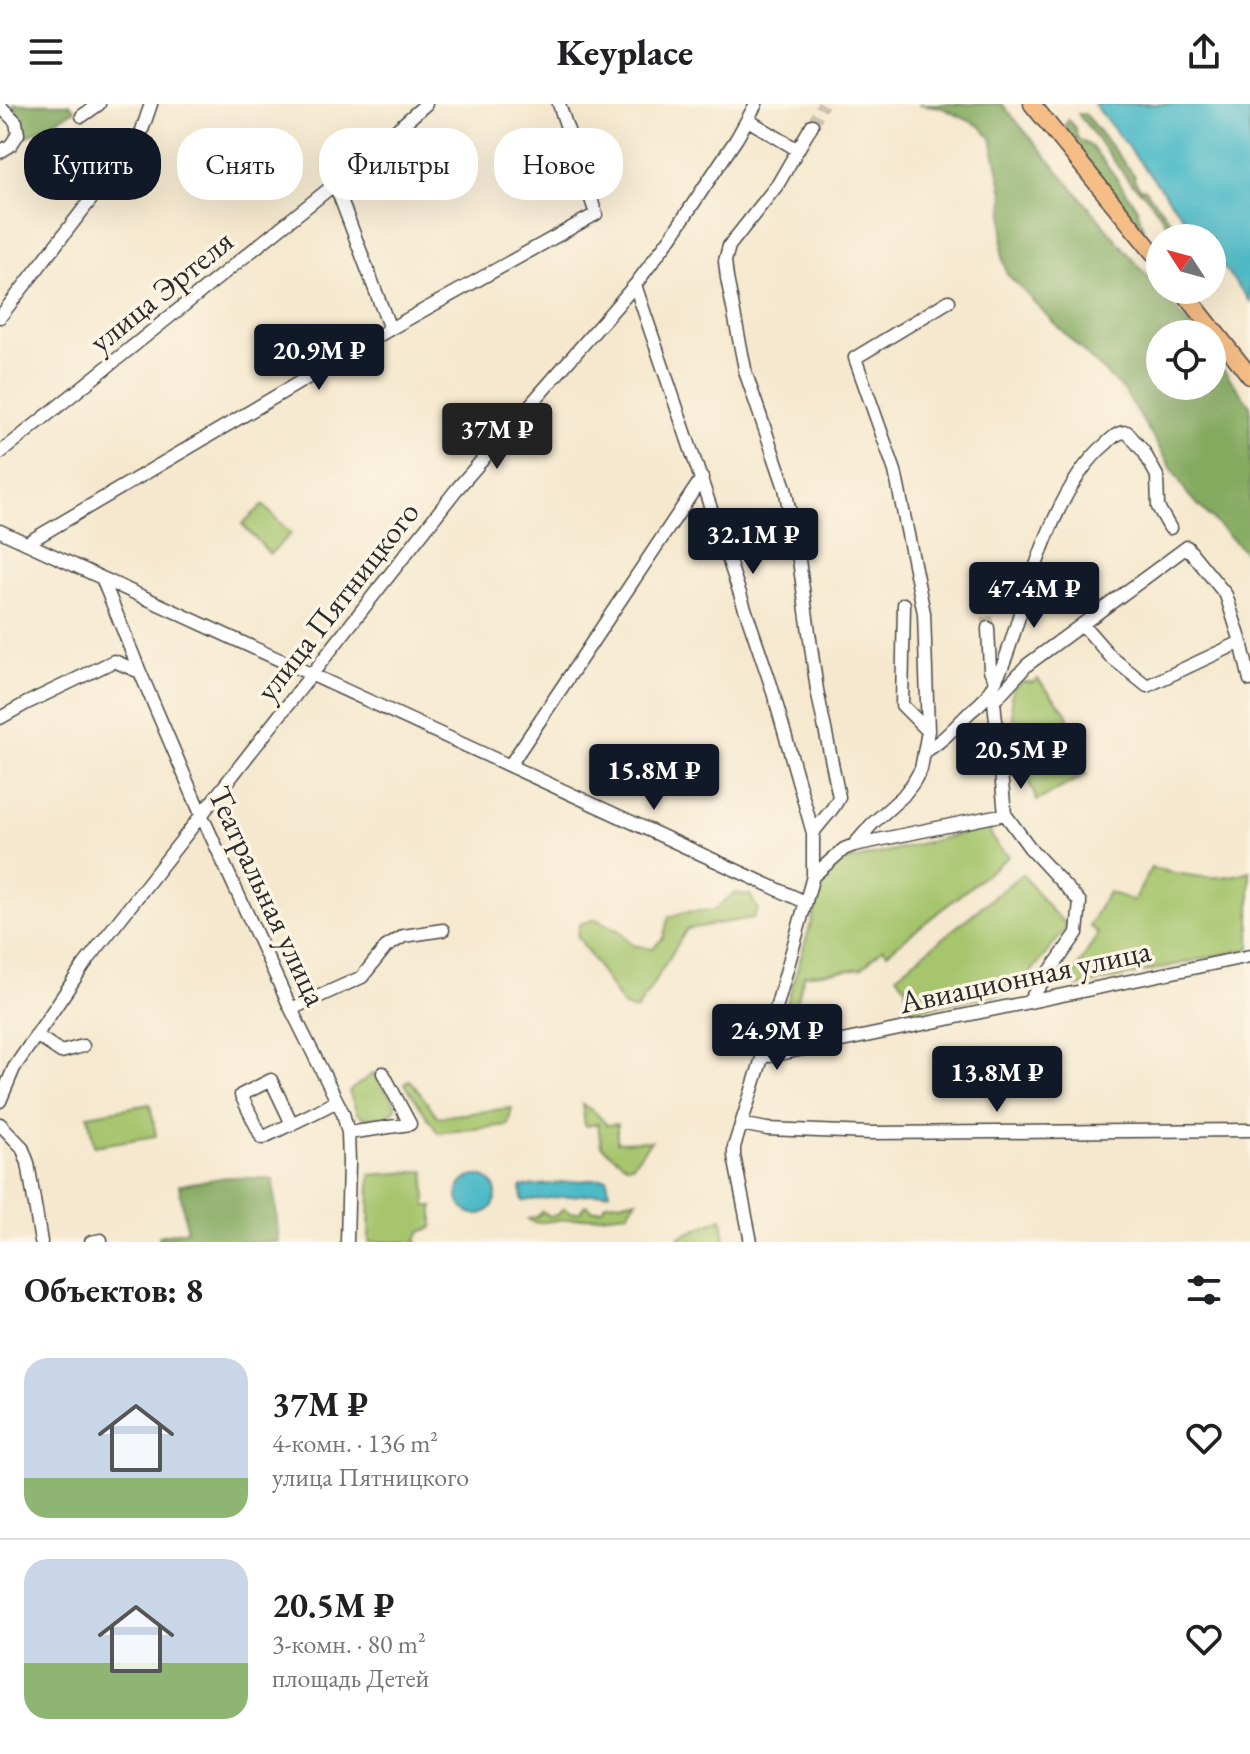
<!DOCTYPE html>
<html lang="ru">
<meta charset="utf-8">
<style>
:root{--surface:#fff;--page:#f2f2f2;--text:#202124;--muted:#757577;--line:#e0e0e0;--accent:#111827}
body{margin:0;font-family:"EB Garamond",serif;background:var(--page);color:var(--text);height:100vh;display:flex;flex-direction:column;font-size:30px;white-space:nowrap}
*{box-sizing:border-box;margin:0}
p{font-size:26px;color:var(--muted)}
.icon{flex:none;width:44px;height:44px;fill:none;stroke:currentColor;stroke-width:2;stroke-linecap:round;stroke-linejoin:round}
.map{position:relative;height:1138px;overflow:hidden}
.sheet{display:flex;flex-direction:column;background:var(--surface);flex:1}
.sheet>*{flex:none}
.top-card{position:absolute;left:24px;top:24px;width:800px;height:72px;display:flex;gap:16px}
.needle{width:52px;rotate:306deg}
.tools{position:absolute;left:1146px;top:120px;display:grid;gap:16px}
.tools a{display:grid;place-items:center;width:80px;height:80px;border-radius:50%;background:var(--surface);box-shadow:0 8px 32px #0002;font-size:40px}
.price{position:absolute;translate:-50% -68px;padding:0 18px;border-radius:8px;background:var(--accent);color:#fff;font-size:26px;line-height:52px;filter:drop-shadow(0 2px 4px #0008)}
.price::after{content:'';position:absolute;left:50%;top:48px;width:24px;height:18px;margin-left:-12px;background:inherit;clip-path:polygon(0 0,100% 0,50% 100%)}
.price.current{background:#222;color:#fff}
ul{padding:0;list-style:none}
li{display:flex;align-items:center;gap:24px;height:200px;padding:0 24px}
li+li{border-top:2px solid var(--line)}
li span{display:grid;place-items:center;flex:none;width:224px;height:160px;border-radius:24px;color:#555}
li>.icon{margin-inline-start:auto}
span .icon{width:96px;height:96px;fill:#fffc;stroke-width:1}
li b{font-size:34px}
h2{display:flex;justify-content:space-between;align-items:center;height:96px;padding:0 24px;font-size:34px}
.chip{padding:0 28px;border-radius:32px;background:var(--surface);box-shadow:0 8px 32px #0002;font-size:28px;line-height:72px}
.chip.current{background:var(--accent);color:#fff}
header{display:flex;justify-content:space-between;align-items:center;height:104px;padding:0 24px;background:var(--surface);font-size:36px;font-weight:800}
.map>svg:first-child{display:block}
.green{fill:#a6c56d;stroke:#68784c;stroke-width:2}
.forest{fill:#84aa60;stroke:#586a46;stroke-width:2}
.water{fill:#4dbac7;stroke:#3c7279;stroke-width:2}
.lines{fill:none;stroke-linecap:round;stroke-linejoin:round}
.minor-tunnel{stroke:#cdc2ad;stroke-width:12;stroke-dasharray:12 6;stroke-linecap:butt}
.minor-casing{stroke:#494743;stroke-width:15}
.major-casing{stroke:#494743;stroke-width:19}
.minor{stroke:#fff;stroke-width:12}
.major{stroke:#f6be87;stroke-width:16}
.labels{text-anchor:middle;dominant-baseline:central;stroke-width:7;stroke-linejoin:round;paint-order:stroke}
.street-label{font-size:32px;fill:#2b2b2b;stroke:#fcf5e5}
</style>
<header><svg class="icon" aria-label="menu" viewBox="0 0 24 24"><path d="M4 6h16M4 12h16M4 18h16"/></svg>Keyplace<svg class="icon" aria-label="share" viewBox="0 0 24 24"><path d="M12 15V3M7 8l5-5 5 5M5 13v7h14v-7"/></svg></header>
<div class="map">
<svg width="1250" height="1138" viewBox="0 0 1250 1138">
<rect width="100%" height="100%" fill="#fcf5e5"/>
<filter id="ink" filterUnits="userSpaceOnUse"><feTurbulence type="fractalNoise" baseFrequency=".0125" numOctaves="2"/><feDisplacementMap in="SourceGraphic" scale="16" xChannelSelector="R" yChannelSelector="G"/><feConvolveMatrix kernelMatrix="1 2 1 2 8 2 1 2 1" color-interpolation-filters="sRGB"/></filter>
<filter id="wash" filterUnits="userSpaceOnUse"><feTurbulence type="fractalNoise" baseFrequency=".006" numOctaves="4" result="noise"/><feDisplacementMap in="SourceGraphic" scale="32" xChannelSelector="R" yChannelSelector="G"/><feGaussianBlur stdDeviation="1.8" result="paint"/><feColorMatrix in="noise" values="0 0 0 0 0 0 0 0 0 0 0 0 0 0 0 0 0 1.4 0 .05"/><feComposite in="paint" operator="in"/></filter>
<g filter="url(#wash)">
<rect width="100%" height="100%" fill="#f5e8ce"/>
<path class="green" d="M263 401 291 430 270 450 242 420Z
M1038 575 1067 609 1079 655 1087 670 1037 697 1023 663 1014 629 1011 593 1014 584 1022 578H1033Z
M989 723C992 737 998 744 1009 752L887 849 883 844 862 864 804 871 795 906 800 914 787 924 781 918 825 774 840 759Z
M1151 764C1182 771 1219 779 1250 767V844L1078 883 1073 872 1098 829 1089 822 1108 788 1134 797Z
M1022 770 1051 806 1068 822 1016 887 911 907 905 883 897 871Z
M734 789 750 791 758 805 753 814 687 825 637 906 624 903 577 831 580 820 596 815 619 827 633 841 652 845 663 834 669 813 685 808 714 806Z
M374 969 396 1002 395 1005 388 1012 364 1014 357 1009 349 987Z
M410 976 438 1013 512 1004 508 1021 438 1029 405 980Z
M150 1000 156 1032 94 1042 88 1011Z
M582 1000 596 1009 607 1021 617 1020V1038L651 1037 632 1061H626L601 1042 598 1020 585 1022Z
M425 1067 426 1102H433V1122L430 1125 422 1127 416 1134 417 1138H369L370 1071Z
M637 1096 627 1109 534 1119 528 1115 537 1113 542 1107 549 1112 558 1111 562 1105H565L570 1109 580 1108 584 1102 587 1101 593 1106 602 1105 606 1099Z
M722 1114 725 1138H679V1133Z"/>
<path class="forest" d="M13 0H70L75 6 27 33Z
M918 0H1002L1196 230H1160V282H1212V251L1250 301V453L1188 391 1125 288 1058 223 1007 170 1002 153 1004 93 991 34 980 22 940 3Z
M1078 10H1085L1135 72 1134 75 1140 84 1145 85 1181 130V134H1174L1162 112 1145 91 1130 78Z
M1068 16 1075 24 1078 35 1091 42 1112 68 1137 104 1144 126 1073 38 1065 22Z
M227 1073 273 1075 279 1138H160L159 1132 187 1126 179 1081Z"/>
<path class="water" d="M1094 0H1250V197L1212 149V134H1200Z
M458 1091a19 19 0 1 1 38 0a19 19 0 1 1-38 0Z
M607 1074 609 1088 522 1097 521 1083Z"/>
</g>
<g filter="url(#ink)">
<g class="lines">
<path class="minor-tunnel" d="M812 21 823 0
M984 495 988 524"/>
<g class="minor-casing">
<path id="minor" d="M0 2 16 18 18 30 11 41 0 48
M82 12 99 0
M748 16 798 46
M812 21 778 80 729 142 725 157 727 174 746 270 785 384 799 456 817 586 839 693C834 706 821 717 813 729
M335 80 390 225
M635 181 771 581 813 729V772
M0 213 140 32 151 0
M0 349 335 80 426 0
M0 427 805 798
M27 439 390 225 596 110 559 0
M102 474 140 568 201 710 291 905 343 1009 348 1029 349 1059 347 1138
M904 500 902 601 928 627
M1083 521 1111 553 1147 582 1241 538
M988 524 990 566 995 576
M0 614 27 599 114 557 140 568
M924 648C942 638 955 623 970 608 976 603 983 598 987 591 1004 566 1012 535 1021 506 1038 453 1063 375 1107 339 1113 333 1118 328 1127 328L1144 348 1157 372 1158 403 1170 424
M510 661 702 374
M854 741 872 720 903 692 913 679 921 665 928 627 924 509 895 367 855 254 949 197
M1029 897 1077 829 1080 798 1030 744 1005 710 994 597 1027 561 1187 443 1226 491 1241 538 1250 576
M291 905 362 873 386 843 404 832 443 826
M36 931 61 948 83 942
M763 951 770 952 1250 852
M0 997 14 964 84 861 456 386 635 181 671 133 737 34 756 0
M0 1020 22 1043 28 1059 41 1138
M292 1020 271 976 241 991 262 1034C287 1022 313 1010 337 997
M741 1020 767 1025 871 1029 1250 1026
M348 1029 410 1020 383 969
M91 1138 101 1136
M751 1138 734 1052V1043L763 951 813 772 844 745 854 741 1005 710"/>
</g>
<g class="major-casing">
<path id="major" d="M1032 0 1160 157
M1182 186 1250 272"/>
</g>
<use href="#minor" class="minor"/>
<use href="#major" class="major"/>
</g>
</g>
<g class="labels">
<g class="street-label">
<text transform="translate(161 187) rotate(-39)">улица Эртеля</text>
<text transform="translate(337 497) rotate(-52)">улица Пятницкого</text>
<text transform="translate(268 792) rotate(65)">Театральная улица</text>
<text transform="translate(1025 872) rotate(-12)">Авиационная улица</text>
</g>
</g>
</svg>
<div class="tools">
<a><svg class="needle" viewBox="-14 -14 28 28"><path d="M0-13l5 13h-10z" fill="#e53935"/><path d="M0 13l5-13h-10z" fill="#757577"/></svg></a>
<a><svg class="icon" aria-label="locate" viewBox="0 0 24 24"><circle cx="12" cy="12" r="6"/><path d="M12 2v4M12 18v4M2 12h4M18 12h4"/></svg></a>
</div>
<b class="price" style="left:319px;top:288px">20.9M ₽</b>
<b class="price current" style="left:497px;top:367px">37M ₽</b>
<b class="price" style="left:753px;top:472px">32.1M ₽</b>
<b class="price" style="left:1034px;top:526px">47.4M ₽</b>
<b class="price" style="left:1021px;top:687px">20.5M ₽</b>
<b class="price" style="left:654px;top:708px">15.8M ₽</b>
<b class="price" style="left:777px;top:968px">24.9M ₽</b>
<b class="price" style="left:997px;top:1010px">13.8M ₽</b>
<div class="top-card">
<a class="chip current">Купить</a>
<a class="chip">Снять</a>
<a class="chip">Фильтры</a>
<a class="chip">Новое</a>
</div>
</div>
<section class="sheet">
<h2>Объектов: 8<svg class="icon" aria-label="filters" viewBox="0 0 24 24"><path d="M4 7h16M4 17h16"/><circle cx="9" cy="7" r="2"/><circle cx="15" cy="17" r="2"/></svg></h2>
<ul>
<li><span style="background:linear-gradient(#c9d6e8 75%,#8fb573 0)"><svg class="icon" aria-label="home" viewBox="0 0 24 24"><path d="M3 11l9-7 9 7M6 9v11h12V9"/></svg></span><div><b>37M ₽</b><p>4-комн. · 136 m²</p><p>улица Пятницкого</p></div><svg class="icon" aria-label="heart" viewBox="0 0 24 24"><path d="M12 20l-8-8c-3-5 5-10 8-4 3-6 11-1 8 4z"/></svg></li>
<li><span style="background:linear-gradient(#c9d6e8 65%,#8fb573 0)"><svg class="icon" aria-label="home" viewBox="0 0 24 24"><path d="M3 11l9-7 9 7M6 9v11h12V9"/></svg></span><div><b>20.5M ₽</b><p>3-комн. · 80 m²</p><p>площадь Детей</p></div><svg class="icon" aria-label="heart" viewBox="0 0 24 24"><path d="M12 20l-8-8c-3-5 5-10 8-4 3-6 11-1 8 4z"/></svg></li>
</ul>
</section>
